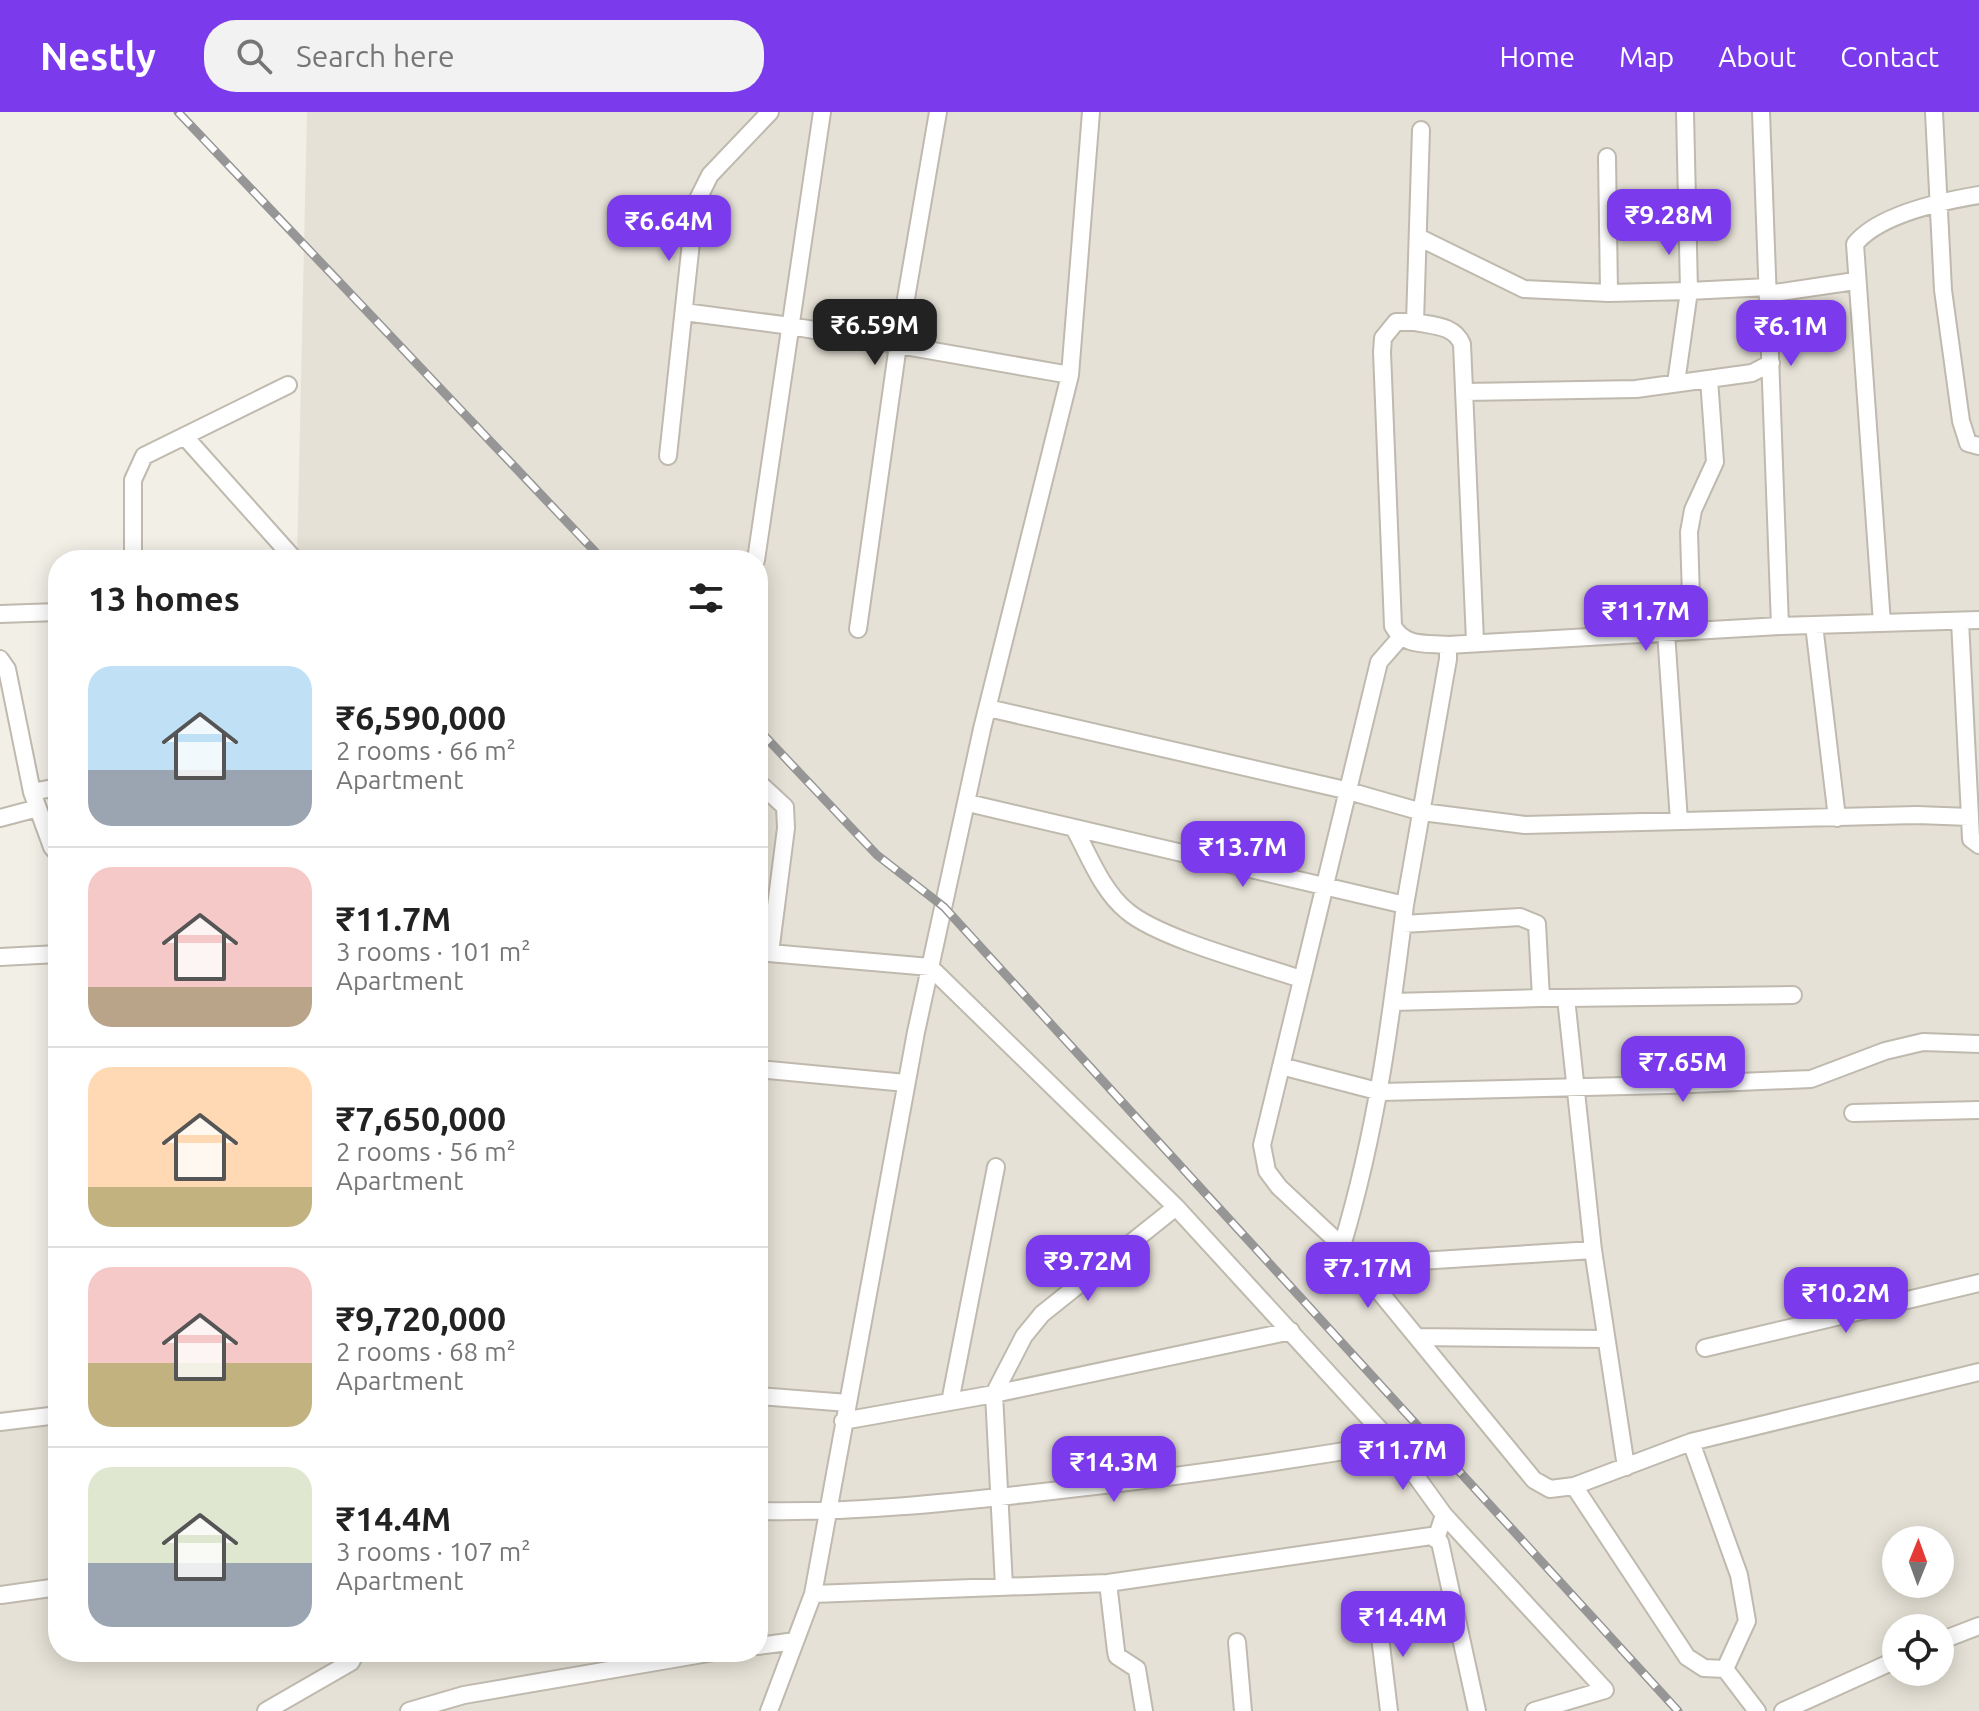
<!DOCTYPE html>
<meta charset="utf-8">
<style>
:root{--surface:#fff;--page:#f2f2f2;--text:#222;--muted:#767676;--line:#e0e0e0;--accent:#7c3aed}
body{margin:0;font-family:Ubuntu,sans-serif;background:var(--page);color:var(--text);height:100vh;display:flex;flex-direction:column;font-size:30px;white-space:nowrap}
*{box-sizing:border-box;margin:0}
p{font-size:26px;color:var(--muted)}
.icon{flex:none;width:44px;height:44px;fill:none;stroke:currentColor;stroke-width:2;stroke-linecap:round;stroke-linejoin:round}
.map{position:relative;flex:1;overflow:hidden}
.panel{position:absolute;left:48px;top:438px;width:720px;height:1112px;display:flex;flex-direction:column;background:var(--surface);border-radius:32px;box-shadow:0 4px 20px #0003}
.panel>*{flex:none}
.needle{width:52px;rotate:1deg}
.fabs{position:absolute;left:1882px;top:1414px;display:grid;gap:16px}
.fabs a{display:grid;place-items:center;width:72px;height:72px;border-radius:50%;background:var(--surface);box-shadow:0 4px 20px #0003;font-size:40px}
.price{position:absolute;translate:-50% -68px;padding:0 18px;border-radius:16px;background:var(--accent);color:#fff;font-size:26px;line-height:52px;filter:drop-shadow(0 2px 4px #0008)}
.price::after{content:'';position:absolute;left:50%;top:48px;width:24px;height:18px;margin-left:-12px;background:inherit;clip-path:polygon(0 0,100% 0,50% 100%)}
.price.on{background:#222;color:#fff}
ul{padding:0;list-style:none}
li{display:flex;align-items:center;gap:24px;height:200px;padding:0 40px}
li+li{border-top:2px solid var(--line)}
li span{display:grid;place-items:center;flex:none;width:224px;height:160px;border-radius:24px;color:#555}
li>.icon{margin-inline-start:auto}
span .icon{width:96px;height:96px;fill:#fffc;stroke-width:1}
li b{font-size:34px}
h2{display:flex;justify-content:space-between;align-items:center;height:96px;padding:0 40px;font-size:34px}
header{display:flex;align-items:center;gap:48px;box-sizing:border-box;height:112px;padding:0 40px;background:var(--accent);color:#fff}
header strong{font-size:38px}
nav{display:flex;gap:44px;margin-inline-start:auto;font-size:28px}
.search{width:560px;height:72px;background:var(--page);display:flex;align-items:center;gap:20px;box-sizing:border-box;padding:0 28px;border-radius:32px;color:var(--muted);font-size:30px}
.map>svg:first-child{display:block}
.residential{fill:#e5e1d6;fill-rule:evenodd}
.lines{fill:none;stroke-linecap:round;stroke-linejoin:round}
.street-casing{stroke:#bfb9ae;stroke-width:20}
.street{stroke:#fff;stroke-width:16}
.rail-casing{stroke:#969696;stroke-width:9}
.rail{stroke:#fff;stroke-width:6;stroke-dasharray:18;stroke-linecap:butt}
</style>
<header>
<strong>Nestly</strong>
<div class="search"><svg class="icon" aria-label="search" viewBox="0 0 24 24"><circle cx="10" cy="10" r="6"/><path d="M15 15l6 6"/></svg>Search here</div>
<nav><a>Home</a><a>Map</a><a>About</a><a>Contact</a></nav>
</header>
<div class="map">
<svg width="1979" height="1599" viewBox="0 0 1979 1599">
<rect width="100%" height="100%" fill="#f2efe7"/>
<path class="residential" d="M307 0H1979V1599H0V1299L58 1293V1540H758V448H297ZM1896 1428H1940V1472H1896ZM1896 1516H1940V1560H1896Z"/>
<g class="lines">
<g class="street-casing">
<path id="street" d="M1685 0 1689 179 1768 175
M1761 0 1780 514
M1934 0 1943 178 1961 309 1968 331 1979 334
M1421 18 1415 210C1433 214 1454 213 1462 232L1475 529
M1607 45 1609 181 1689 179 1676 271
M1418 125 1524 177 1609 181
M1768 182 1855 169
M684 200 791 214 1070 263
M1415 210H1396L1383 226 1382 240 1393 514C1404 535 1426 531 1448 533
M1464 280 1636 277 1752 261 1771 251
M186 326 295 448
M668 344 695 93 710 63 770 0
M133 448V368L144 344 288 273
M756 448 822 0
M0 502 58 500
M1960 509 1970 705
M1882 511 1855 132C1879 102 1943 89 1979 83
M1814 513 1837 706
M858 517 898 233 938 0
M1692 518 1689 420 1693 398 1715 350 1709 267
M1666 520 1679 709
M0 547 7 557 32 680 52 735 58 742
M988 596 1345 678 1422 700 1525 713 1917 703 1970 705 1971 727 1979 733
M758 670 785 695 786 716 770 841
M32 680 58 675
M968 691 1405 793 1448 547V533L1780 514 1979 508
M0 706 38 696
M1074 716C1089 743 1102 779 1127 799 1160 827 1257 852 1301 867
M1405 793C1390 913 1377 1017 1342 1134L1534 1368 1550 1377 1574 1374 1691 1330
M1403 812 1520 805 1537 812 1541 886H1566L1593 1138 1626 1355
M758 840 930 855 1176 1095 1392 1331 1444 1403 1436 1427
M0 845 58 842
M1566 886 1793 883
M1393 890 1541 886
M1281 954 1381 980 1667 973 1811 967 1885 939 1923 930 1979 932
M758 957 906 971
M1853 1001 1979 998
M1342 1134 1279 1075 1267 1059 1262 1033 1379 550 1400 526
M1357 1153 1593 1138
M1417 1225 1606 1227
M1705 1236 1979 1171
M758 1284 848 1291
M950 1290 996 1055
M843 1309 994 1282 1291 1219
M0 1310 58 1303
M1574 1374 1687 1545 1704 1556 1725 1557
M758 1399C853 1401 948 1391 1043 1380 1160 1367 1276 1351 1392 1331
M1444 1403 1605 1578 1534 1599
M1108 1471 1116 1539 1117 1544 1137 1557 1144 1599
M1004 1474 994 1282 1024 1224 1042 1202 1176 1095
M813 1482 1108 1471 1431 1424 1440 1430 1477 1599
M1 1483 58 1475
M1377 1500 1389 1599
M1940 1529 1979 1514
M1237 1530 1243 1599
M758 1534 795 1529
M266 1599 351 1550 356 1540
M409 1599 464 1583 714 1540
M769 1599 813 1482 916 920 982 617 1070 263 1091 0
M1757 1599 1725 1557 1747 1509 1739 1463 1691 1330 1979 1260
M1783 1599 1896 1548"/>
</g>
<use href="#street" class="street"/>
<g class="rail-casing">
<path id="rail" d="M178 0 603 448
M758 617 877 743 944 795 1678 1599"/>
</g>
<use href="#rail" class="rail"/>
</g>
</svg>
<div class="fabs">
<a><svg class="needle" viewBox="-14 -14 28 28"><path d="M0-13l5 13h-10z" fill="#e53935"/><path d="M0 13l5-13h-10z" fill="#767676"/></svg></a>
<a><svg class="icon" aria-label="locate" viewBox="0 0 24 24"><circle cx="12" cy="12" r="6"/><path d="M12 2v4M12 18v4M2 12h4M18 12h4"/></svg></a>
</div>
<b class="price" style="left:1669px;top:145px">₹9.28M</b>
<b class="price" style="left:669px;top:151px">₹6.64M</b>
<b class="price on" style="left:875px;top:255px">₹6.59M</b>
<b class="price" style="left:1791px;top:256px">₹6.1M</b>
<b class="price" style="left:1646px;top:541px">₹11.7M</b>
<b class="price" style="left:1243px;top:777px">₹13.7M</b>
<b class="price" style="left:1683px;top:992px">₹7.65M</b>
<b class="price" style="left:1088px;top:1191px">₹9.72M</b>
<b class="price" style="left:1368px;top:1198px">₹7.17M</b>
<b class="price" style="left:1846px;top:1223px">₹10.2M</b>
<b class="price" style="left:1403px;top:1380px">₹11.7M</b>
<b class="price" style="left:1114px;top:1392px">₹14.3M</b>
<b class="price" style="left:1403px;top:1547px">₹14.4M</b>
<section class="panel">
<h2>13 homes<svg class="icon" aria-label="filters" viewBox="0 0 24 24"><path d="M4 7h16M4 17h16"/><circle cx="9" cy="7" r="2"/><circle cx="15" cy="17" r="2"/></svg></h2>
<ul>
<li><span style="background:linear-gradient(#bfe0f5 65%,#9aa5b1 0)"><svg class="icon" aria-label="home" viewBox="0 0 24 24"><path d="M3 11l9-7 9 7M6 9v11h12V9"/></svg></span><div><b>₹6,590,000</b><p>2 rooms · 66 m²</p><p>Apartment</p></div></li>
<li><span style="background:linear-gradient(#f6c9c9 75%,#b9a48a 0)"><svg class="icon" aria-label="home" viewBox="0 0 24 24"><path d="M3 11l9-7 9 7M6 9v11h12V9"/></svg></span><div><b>₹11.7M</b><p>3 rooms · 101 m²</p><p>Apartment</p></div></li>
<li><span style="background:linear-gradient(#ffd9b3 75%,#c2b280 0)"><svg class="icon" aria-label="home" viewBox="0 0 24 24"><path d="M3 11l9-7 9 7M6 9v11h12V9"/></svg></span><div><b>₹7,650,000</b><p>2 rooms · 56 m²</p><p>Apartment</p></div></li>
<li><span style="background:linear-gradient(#f6c9c9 60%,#c2b280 0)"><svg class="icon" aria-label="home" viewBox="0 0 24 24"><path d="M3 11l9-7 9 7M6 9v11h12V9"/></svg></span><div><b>₹9,720,000</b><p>2 rooms · 68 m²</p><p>Apartment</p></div></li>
<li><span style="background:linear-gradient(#dfe7d0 60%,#9aa5b1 0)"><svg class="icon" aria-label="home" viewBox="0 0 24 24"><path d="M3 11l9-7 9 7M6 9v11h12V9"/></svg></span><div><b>₹14.4M</b><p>3 rooms · 107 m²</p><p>Apartment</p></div></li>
</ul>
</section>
</div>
